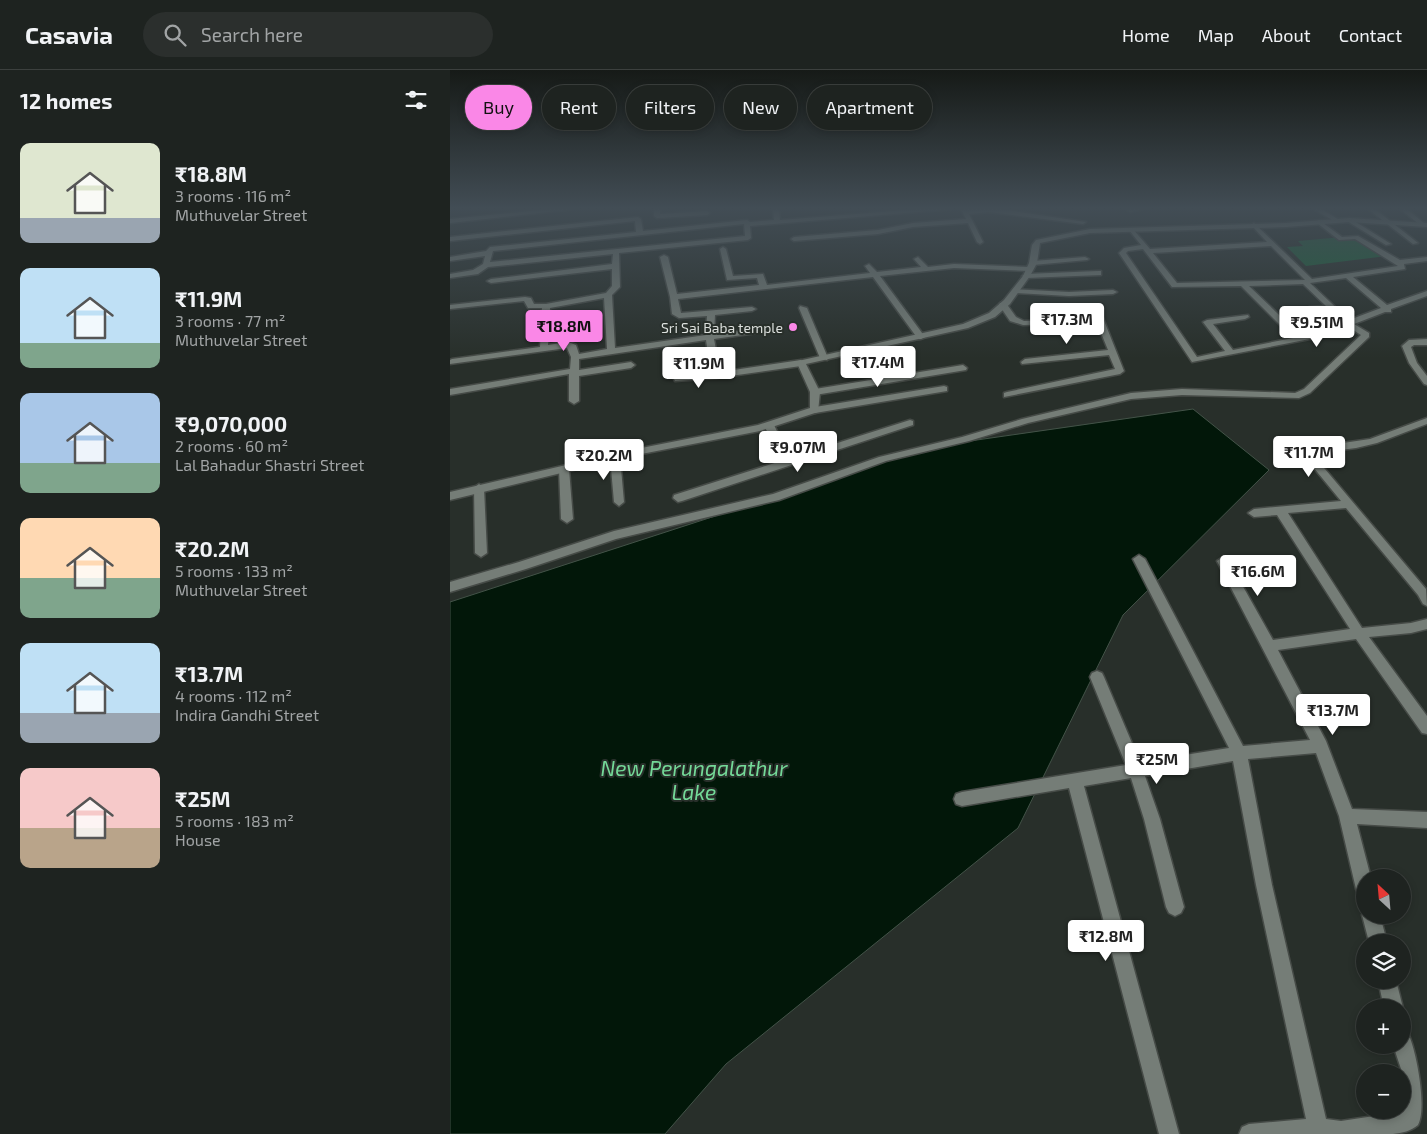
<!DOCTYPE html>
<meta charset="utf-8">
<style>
:root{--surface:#1e2320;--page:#2b2f2d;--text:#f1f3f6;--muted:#a1a4a5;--line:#3c403e;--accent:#fa87e7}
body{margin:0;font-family:"Exo 2",sans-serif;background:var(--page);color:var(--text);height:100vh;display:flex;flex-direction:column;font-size:19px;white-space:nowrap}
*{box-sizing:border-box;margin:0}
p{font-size:16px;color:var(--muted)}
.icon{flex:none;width:28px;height:28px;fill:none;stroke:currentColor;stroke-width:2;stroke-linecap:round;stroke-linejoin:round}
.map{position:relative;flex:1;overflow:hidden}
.side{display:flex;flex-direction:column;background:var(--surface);width:450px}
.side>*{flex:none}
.guide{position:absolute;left:15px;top:15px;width:475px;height:45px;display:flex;gap:10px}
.needle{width:32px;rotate:334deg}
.tools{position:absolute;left:906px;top:799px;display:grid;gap:10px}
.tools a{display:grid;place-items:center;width:55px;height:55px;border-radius:50%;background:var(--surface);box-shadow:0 2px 8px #0003,0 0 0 1px var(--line);font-size:25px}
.price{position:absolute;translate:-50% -42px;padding:0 11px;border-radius:5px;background:#fff;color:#222;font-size:16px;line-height:32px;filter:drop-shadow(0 1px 2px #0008)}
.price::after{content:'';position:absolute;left:50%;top:30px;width:15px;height:11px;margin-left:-8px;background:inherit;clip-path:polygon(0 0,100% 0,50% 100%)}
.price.selected{background:var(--accent);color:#111}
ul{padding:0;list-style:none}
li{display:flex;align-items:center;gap:15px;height:125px;padding:0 20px}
li span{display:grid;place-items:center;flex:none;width:140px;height:100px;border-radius:10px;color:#555}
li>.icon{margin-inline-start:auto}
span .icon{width:60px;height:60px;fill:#fffc;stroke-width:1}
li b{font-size:21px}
h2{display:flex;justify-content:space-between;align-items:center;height:60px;padding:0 20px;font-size:21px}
.tag{padding:0 18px;border-radius:22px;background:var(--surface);box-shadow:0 2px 8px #0003,0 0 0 1px var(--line);font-size:18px;line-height:45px}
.tag.selected{background:var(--accent);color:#111}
header{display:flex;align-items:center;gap:30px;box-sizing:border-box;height:70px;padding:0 25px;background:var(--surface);border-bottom:1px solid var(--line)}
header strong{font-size:24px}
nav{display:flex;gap:28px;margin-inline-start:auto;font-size:18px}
.search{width:350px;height:45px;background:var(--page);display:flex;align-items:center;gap:12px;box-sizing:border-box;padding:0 18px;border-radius:28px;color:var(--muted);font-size:19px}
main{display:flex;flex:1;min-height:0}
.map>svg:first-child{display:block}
.green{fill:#196339}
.water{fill:#021709;stroke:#435348}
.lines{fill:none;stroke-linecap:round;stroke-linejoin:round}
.street-casing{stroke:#464b47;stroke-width:3}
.secondary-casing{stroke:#464b47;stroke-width:3}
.street{fill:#757d77;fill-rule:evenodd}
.secondary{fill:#757d77;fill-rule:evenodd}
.poi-dot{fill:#fa87e7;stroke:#282f2a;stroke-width:2}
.labels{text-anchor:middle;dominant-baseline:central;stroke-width:4;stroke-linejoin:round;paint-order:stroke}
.far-poi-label{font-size:14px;fill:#dbdfdc;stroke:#282f2a;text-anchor:end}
.near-water-label{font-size:21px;font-style:italic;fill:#74d998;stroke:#282f2a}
</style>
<header>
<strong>Casavia</strong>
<div class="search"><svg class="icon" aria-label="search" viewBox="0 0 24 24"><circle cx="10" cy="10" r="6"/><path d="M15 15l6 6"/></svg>Search here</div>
<nav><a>Home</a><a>Map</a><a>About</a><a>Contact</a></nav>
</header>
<main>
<section class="side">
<h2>12 homes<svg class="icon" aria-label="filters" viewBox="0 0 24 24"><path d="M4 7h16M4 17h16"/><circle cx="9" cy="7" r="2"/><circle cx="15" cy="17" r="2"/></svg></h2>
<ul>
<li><span style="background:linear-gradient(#dfe7d0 75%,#9aa5b1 0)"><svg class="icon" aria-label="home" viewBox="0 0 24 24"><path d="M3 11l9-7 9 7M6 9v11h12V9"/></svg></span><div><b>₹18.8M</b><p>3 rooms · 116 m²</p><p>Muthuvelar Street</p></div></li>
<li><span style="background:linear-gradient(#bfe0f5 75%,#7fa58c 0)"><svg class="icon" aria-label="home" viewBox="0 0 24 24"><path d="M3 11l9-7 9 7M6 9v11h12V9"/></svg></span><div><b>₹11.9M</b><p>3 rooms · 77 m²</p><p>Muthuvelar Street</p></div></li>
<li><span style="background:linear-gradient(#a9c7e8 70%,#7fa58c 0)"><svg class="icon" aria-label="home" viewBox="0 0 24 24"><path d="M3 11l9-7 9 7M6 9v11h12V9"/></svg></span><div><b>₹9,070,000</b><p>2 rooms · 60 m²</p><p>Lal Bahadur Shastri Street</p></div></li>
<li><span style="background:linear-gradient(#ffd9b3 60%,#7fa58c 0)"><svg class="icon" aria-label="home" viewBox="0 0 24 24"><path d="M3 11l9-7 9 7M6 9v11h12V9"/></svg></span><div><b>₹20.2M</b><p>5 rooms · 133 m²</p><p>Muthuvelar Street</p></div></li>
<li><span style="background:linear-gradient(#bfe0f5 70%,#9aa5b1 0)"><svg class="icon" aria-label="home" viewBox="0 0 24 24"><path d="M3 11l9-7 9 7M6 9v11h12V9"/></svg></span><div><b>₹13.7M</b><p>4 rooms · 112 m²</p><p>Indira Gandhi Street</p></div></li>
<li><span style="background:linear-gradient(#f6c9c9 60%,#b9a48a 0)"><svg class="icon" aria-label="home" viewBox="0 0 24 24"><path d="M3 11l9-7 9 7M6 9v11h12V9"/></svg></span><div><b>₹25M</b><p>5 rooms · 183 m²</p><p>House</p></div></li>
</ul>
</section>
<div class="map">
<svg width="977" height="1064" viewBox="0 0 977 1064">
<rect width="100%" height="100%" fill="#282f2a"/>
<path class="green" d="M892 167 909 169 937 186 856 196 837 177 853 176 848 171Z"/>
<path class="water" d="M743 339 819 400 673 545 568 758 276 994 215 1064H0V532L478 377Z"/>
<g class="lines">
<g class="street-casing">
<path id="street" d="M100 139H124L0 153V149Z
M204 139H210V144L257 141 260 143 257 145 207 148 204 146Z
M323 139H329L330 150 469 139H503L300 156 301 168 298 170 169 183 170 217 162 225 165 278 256 265 257 246 229 248 222 244 220 227 210 187 214 185 218 187 227 224 309 215 307 208 277 210 270 179 273 177 276 179 283 206 313 204 317 215 420 203 415 196 419 194 427 202 471 197 464 189 468 187 478 197 504 194 579 197 583 199 579 201 504 198 430 206 475 267 471 269H468L423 207 228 229 231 243 302 237 306 239 302 241 265 245 264 264 322 257 326 259 322 261 264 269 270 302 351 290 355 293 351 296 266 308 225 311 224 309 228 306 261 303 256 270 129 289V300L181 292 185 295 181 298 129 306V331L124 334 119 331V304L0 325V319L120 299 121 287 117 278 0 294V290L2 289 90 277 92 238H78L74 231 0 239V235L75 227 81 228 84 234H96L156 223 162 216V199L41 213 37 211 41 209 162 194 163 184 38 197 28 204 0 208V204L23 200 33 194 35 186 0 191V187L36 181 40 177 186 162 185 151 0 171V167L188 147 191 149 193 161 297 150 300 152 324 150ZM294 154 295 166 40 192 43 181ZM154 228 157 279 129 284 126 275 118 272 98 275 100 238Z
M511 139H549L636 152 633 154 539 142 519 144 533 172 530 174 527 172 518 153 463 157 428 164 344 171 341 169 344 167 428 160 463 153 516 149Z
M694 139 680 142 677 140V139Z
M863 139H871L891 151 886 152Z
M918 139H925L968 173 963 174Z
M950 139H957L975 154 970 155Z
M897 149H901L941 174 936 175 897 151Z
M869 150 892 167 908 166 950 190 977 187V191L954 194 955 199 903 207 937 235 977 221V226L941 239V242H935L904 254 919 263V267L860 323 849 328 732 325 681 329 578 353 519 371 436 391 329 430 166 469 76 499 0 522V512L69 492 164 461 323 424 429 387 512 367 572 349 681 323 732 319 845 323 854 319 911 265 897 256 865 268 742 292 669 183 674 178 691 175 679 160 682 158 700 179 817 172 802 156 801 155 804 153 862 209 948 196 905 169 889 170 867 153 866 152ZM821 176 855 210 727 213 703 183ZM693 179 722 217 791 216 843 268 783 280 763 254 795 249 799 247 798 245 757 250 753 252 775 281 747 287 676 183 678 181ZM896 208 931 238 899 250 860 213ZM853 214 876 236 859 237V241L880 240 893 253 851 266 799 216Z
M635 187 639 189 637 190 583 195 579 193 583 191Z
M648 201H651V205L576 208 572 206 576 204Z
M563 219 619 222 663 220 667 222 663 224 619 226 566 223H563Z
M550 233H556L566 247 574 251 653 248 674 301 670 304 554 327V323L557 322 665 299 659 285 572 294 571 292 575 289 658 280 647 253 573 255 560 251 549 235Z
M350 236 357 238 378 288 377 290 370 288 349 238Z
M977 269V275H964L961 277 967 293 977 306V315L974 314 959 293 952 276 959 270Z
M513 295 517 298 516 300 365 325 360 322 365 319Z
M494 316 497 317V321L365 343 360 340 365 337Z
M977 348V354L927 373 906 378 866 383 864 386 976 519 977 536 973 534 968 525 896 438 838 443 912 558 961 553 977 549V559L961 563 919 567 977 646V664L972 663 906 569 828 580 876 671 902 739 977 742V758L907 754 921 808H915V828L909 825 906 819 889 746 866 683 798 689 822 815 876 1049 891 1051 951 1042 955 1039 952 1002 943 975H952V962L959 965C967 985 977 1038 968 1055 961 1061 952 1063 943 1064H789L792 1057 799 1054 856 1049 806 815 783 691 695 706 710 749 734 837 731 843 725 846 719 843 716 837 694 749 681 708 634 716 729 1064H709L619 718 512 736 506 734 504 729 506 724 512 722 676 695 640 607 642 603 647 601 652 603 654 607 690 692 779 678 683 489 689 485 695 489 793 676 860 670 767 491 773 487 777 488 823 570 900 559 827 445 804 447 798 443 804 439 891 431 854 386 859 378 920 369Z
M460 350 463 351V355L232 431 228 432 223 428 224 425 331 391 314 355 316 353H322L324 355 340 388Z
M165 384 170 387 174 432 169 436 164 432 160 387Z
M114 396 119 399 123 449 117 453 111 449 109 399Z
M29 414 34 418 37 483 31 487 25 483 24 418Z
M915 839V845H930L937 872H919L912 845Z
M928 910H946L953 938 952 940V938H934Z"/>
</g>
<g class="secondary-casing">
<path id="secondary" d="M899 148 977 153V157L899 152 836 157 640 163 590 173 587 193 580 206 560 234 545 247 518 258 356 294 370 322 368 342 310 361 181 386 0 430V422L181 380 308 355 360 338V322L347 293 348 291 513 254 539 243 554 230 573 206 579 193 582 175 586 170 640 159 836 153Z"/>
</g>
<use href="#street" class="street"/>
<use href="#secondary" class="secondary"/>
</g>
<linearGradient id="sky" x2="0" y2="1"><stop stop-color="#161a17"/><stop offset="0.48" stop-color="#424d55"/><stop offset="1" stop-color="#424d55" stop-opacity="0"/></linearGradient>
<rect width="977" height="288" fill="url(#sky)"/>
<circle class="poi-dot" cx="343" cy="257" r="5"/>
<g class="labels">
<g class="far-poi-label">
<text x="333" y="257">Sri Sai Baba temple</text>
</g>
<g class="near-water-label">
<text x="244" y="697">New Perungalathur<tspan x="244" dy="24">Lake</tspan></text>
</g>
</g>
</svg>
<div class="tools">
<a><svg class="needle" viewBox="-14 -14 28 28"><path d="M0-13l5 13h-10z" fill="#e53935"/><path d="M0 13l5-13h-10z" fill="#a1a4a5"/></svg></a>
<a><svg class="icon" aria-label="layers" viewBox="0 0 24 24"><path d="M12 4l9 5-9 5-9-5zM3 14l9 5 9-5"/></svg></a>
<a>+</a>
<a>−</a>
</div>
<b class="price" style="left:617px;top:275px">₹17.3M</b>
<b class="price" style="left:867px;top:278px">₹9.51M</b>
<b class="price selected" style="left:114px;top:282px">₹18.8M</b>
<b class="price" style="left:428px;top:318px">₹17.4M</b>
<b class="price" style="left:249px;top:319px">₹11.9M</b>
<b class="price" style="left:348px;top:403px">₹9.07M</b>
<b class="price" style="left:859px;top:408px">₹11.7M</b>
<b class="price" style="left:154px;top:411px">₹20.2M</b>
<b class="price" style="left:808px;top:527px">₹16.6M</b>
<b class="price" style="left:883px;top:666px">₹13.7M</b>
<b class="price" style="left:707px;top:715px">₹25M</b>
<b class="price" style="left:656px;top:892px">₹12.8M</b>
<div class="guide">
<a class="tag selected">Buy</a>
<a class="tag">Rent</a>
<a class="tag">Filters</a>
<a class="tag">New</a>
<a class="tag">Apartment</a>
</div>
</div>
</main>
